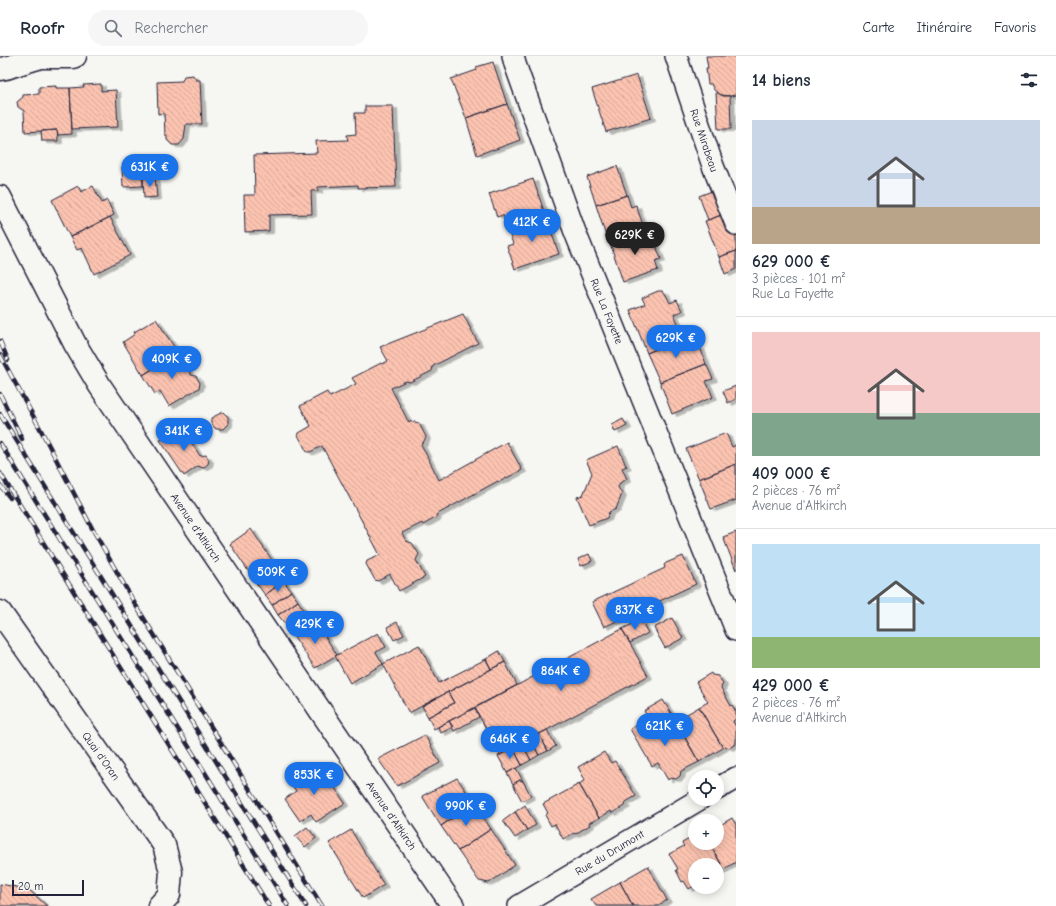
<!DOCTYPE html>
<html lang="fr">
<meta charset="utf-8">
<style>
:root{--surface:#fff;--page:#f6f6f7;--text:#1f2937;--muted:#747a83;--line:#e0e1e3;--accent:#1a73e8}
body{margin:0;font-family:"Comic Neue",sans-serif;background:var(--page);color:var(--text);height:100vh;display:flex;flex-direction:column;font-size:15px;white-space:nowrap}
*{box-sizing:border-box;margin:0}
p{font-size:13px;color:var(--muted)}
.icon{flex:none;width:22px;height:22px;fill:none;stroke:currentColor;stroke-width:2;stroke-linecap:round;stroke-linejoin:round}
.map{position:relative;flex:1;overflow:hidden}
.side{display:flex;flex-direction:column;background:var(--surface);width:320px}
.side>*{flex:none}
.buttons{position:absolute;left:688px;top:714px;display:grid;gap:8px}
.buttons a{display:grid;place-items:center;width:36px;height:36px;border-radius:50%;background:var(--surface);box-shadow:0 2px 10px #0003;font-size:20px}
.scale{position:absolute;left:12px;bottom:10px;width:72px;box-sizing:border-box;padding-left:4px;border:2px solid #22223b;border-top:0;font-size:11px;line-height:14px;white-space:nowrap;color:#22223b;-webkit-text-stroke:3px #f6f6f2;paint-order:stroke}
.price{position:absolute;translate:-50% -34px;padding:0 9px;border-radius:14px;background:var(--accent);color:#fff;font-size:13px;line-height:26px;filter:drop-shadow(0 1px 2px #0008)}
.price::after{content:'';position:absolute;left:50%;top:24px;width:12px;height:9px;margin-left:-6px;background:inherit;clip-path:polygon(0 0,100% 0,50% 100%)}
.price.on{background:#222;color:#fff}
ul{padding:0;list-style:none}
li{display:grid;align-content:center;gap:8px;height:212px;padding:0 16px}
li+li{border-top:1px solid var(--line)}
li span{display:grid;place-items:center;height:124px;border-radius:0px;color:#555}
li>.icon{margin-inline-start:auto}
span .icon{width:72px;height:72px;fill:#fffc;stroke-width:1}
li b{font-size:17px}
h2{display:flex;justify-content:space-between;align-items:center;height:48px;padding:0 16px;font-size:17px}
header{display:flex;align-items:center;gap:24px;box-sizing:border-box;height:56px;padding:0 20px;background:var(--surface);border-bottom:1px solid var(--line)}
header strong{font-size:19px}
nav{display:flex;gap:22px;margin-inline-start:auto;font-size:14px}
.search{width:280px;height:36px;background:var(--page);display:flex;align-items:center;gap:10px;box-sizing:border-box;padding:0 14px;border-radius:22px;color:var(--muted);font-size:15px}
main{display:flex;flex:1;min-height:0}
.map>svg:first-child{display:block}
.building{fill:url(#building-back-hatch);stroke:#22223b;filter:url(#shadow)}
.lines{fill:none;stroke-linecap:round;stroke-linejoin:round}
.minor-casing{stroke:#22223b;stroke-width:24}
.tertiary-casing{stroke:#22223b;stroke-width:25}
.secondary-casing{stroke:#22223b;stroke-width:25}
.primary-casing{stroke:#22223b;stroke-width:25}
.minor{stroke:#f6f6f2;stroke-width:21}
.tertiary{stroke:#f6f6f2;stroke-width:22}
.secondary{stroke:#f6f6f2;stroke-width:22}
.primary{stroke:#f6f6f2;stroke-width:22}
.rail-casing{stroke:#22223b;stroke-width:4.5}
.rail{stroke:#f6f6f2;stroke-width:3;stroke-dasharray:9;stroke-linecap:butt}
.labels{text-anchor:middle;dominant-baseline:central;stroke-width:3;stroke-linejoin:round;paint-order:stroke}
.street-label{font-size:11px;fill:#22223b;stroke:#f6f6f2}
</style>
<header>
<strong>Roofr</strong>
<div class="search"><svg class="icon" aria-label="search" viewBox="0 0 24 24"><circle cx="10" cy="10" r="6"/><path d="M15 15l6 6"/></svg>Rechercher</div>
<nav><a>Carte</a><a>Itinéraire</a><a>Favoris</a></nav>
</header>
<main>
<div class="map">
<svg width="736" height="850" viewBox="0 0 736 850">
<defs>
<pattern id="building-back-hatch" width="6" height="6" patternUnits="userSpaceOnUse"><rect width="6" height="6" fill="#fbc3b0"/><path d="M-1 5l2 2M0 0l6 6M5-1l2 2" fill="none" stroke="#d7a798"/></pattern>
<filter id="shadow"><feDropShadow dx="4.5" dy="2.5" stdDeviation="0" flood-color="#0004"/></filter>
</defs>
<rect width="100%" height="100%" fill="#f6f6f2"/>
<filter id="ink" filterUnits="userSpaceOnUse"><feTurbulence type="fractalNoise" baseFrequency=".025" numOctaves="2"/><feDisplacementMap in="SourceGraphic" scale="8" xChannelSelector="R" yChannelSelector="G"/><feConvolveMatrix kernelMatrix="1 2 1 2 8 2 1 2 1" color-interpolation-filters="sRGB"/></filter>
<g filter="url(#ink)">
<path class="building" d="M706 0H736V39L730 40 721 39 714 34 711 28H708L706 12H708Z
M493 6 507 48 466 62 451 23 477 14 476 11Z
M193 19 196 24H200L202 68H186L184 83 179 89H172L167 84V79H165L164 57 158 58 157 26 182 25 184 20Z
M637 19 651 62 606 76 592 33Z
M101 28V35L116 34 118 71 72 73 70 32 84 31 83 29Z
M56 30V32H70L72 78 58 79 57 74 25 76 24 55 18 51 17 46 23 41V39L39 38V31Z
M716 36 723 40H730L731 73H718Z
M507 48 520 84 493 94V93L477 99 466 62Z
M365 50H393L396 131 358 132V129L318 131V135H311L312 158 269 159V175L245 176 244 139H255L254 99 317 97 316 85 348 84 347 79 356 78 355 57H365Z
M57 74 58 85H42L41 75Z
M142 110 143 130 123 131 122 111Z
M617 110 627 139 596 149 587 121Z
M155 121 157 141 144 142 143 122Z
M533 123 546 161 508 174 503 159 497 161 489 138Z
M78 130 81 136 93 130 102 147 107 144 114 159 70 181 52 144Z
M717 133 727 157 708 164 699 140Z
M627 139 631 151 636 149 645 175 608 187 596 149Z
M727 157 736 182V195L719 201 705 165Z
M110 161 130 199 94 218 82 192 77 194 70 181Z
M546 161 559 198 515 213 507 190 513 188 508 174Z
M645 175 649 189 655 187 661 203 655 205 658 214 623 226 610 187Z
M736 195V213L725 218 719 201Z
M658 235H662L665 237 670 247 677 244 682 255 674 258 684 282 647 297 630 254 645 248 642 242Z
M463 258 478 287 433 310 432 315 410 326 406 325 391 332 409 367 411 365 419 367 426 381 423 387 421 388 439 424 507 386 522 414 499 426 498 425 454 449 436 459 437 461 423 469 422 467 402 477 406 485 412 487 419 498 416 504 425 521 399 535 390 518 378 525 375 524 366 508 367 505 380 499 322 390 310 396H307L298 379 299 377 311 370 300 350 327 336 330 341 356 328 352 322 381 307 382 308 388 305 380 291Z
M156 263 178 297 143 319 123 286 135 278 134 276Z
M688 280 693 294 700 291 706 308 660 326 647 297Z
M178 297 191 319 196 320 200 327 199 332 169 350 160 335 155 338 143 319Z
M706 308 713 323 706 325 713 341 672 358 660 326Z
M736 330V343L728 347 723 335Z
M223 356 228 361V368L223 373H216L211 368V362Z
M623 363 627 370 615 376 612 369Z
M183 373 200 400 206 399 209 404 208 408 203 412 198 410 184 420 160 384Z
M726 377 732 391 736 389V408L699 423 686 393Z
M618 390 626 410H627L622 412 627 423 621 426 618 431 622 438 616 453 609 456 607 462 589 469 577 441 583 439 592 417 586 404Z
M736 408V444L711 453 699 423Z
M251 473 278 513 257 528 230 488Z
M736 476V514L723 481Z
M589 498 592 505 581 510 578 503Z
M683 500 696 528 604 571 592 546 665 512 664 509 666 507Z
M276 514 284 525 265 539 257 528Z
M284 525 291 535 272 549 265 539Z
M291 535 298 545 278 559 272 549Z
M298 545 305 556 286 569 278 559Z
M305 556 312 566 293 579 286 569Z
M672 562 683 582 665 592 654 572Z
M641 564 648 577 630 587 622 573Z
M315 565 337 599 315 612 293 579Z
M397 566 404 579 394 584 387 571Z
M622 573 648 620 500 699 475 652Z
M378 577 386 591 376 596 383 608 350 627 335 600Z
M419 589 439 627 486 603 491 613 409 657 383 608Z
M499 595 505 606 491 613 486 603Z
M505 606 517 629 434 673 428 661 454 647 448 636Z
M711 617 712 619 718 620 723 627 721 632 731 650 732 649 736 656V663L733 665 736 671V688L729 692 725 690 723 692 699 651 708 646 696 626Z
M448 636 454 647 428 661 422 650Z
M663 644 674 662 655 673 644 655Z
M699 651 723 692 699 706 675 665Z
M475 652 479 661 454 675 449 665Z
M649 662 655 673 674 662 699 706 681 715 680 720 676 723 670 722 668 724 658 707 652 710 630 673Z
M449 665 453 671 441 677 438 671Z
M547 674 556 690 548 695 539 678Z
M539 678 548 695 539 699 530 683Z
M425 679 440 707 397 730 378 703Z
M530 683 539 699 531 704 522 688Z
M522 688 531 704 522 709 513 692Z
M513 692 522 709 507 717 498 700Z
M604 696 611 707 615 705 636 740 624 747 626 749 612 757 611 755 599 762 579 728 585 724 578 711Z
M319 709 345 747 316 766 311 758 300 765 285 743 296 735 291 728Z
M516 712 523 725 520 724 513 728 507 717Z
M457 722 474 747 441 770 422 740Z
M520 724 523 725 531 740 522 745 513 728Z
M579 728 599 762 589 767 590 769 575 778 574 777 563 783 555 768 551 770 545 759 548 757 543 748Z
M474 747 491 773 458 795 441 770Z
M525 749 536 769 527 774 515 756Z
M515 756 527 774 515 782 503 765Z
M732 762 736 769V806L724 813 709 787H717V771Z
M307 771 316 782 305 791 295 780Z
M491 773 515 809 489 827 479 825 458 795Z
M351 774 384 829 363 842 329 787Z
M691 782 693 785 695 784V787H709L724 813 717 817V809H695V829L689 833 684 825 682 826 676 814 678 813 669 798 684 790 682 787Z
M648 810 667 844 658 850H633L620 826Z
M620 826 633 850H596L591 843Z
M0 828 28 833 47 850H0Z"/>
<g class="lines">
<g class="minor-casing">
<g id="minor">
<path id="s1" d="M513 0 515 8 575 176 736 574"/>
<path id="s2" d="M676 0 713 110 736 168"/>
<path d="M717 733 736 722"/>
<path id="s3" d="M519 850 700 743"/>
</g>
</g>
<g class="tertiary-casing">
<g id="tertiary">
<path id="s4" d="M0 556 164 789 171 816 169 839 159 850"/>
</g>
</g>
<g class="secondary-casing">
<path id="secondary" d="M18 8 41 1H73L75 0"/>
</g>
<g class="primary-casing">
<g id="primary">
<path d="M0 13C11 12 20 7 28 0"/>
<path id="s5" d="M0 141 75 288 100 330 453 850"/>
</g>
</g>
<use href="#minor" class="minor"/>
<use href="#tertiary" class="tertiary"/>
<use href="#secondary" class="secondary"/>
<use href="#primary" class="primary"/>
<g class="rail-casing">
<path id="rail" d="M0 285 8 304
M0 299 43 378 92 472 135 548 322 850
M0 338 22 383
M0 358 306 850
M0 387 288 850
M0 417 269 850
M0 429 10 442"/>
</g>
<use href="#rail" class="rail"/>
</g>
</g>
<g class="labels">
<g class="street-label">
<text stroke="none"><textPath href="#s2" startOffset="89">Rue Mirabeau</textPath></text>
<text stroke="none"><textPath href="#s1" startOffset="272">Rue La Fayette</textPath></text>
<text stroke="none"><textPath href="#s5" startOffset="385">Avenue d'Altkirch</textPath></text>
<text stroke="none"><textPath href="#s4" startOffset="176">Quai d'Oran</textPath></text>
<text stroke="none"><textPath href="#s5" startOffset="733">Avenue d'Altkirch</textPath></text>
<text stroke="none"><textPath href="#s3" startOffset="105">Rue du Drumont</textPath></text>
</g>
</g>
</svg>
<div class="buttons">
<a><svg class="icon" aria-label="locate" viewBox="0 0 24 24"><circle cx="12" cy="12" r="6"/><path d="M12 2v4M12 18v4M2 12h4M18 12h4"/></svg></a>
<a>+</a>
<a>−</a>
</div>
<div class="scale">20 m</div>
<b class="price" style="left:150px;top:132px">631K €</b>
<b class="price" style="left:532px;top:187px">412K €</b>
<b class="price on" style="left:635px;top:200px">629K €</b>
<b class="price" style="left:676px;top:303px">629K €</b>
<b class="price" style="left:172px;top:324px">409K €</b>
<b class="price" style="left:184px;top:396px">341K €</b>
<b class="price" style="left:278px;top:537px">509K €</b>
<b class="price" style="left:635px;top:575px">837K €</b>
<b class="price" style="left:315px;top:589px">429K €</b>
<b class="price" style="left:561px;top:636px">864K €</b>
<b class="price" style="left:665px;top:691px">621K €</b>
<b class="price" style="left:510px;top:704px">646K €</b>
<b class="price" style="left:314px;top:740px">853K €</b>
<b class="price" style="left:466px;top:771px">990K €</b>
</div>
<section class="side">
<h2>14 biens<svg class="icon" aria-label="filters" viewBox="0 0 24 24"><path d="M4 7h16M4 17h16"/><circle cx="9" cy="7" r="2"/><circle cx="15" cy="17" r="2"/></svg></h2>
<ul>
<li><span style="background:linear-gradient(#c9d6e8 70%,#b9a48a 0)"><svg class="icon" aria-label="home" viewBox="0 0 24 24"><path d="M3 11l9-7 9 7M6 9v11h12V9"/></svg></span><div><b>629 000 €</b><p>3 pièces · 101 m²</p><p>Rue La Fayette</p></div></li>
<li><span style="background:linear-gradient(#f6c9c9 65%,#7fa58c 0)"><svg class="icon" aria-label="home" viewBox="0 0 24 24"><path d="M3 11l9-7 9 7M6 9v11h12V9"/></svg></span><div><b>409 000 €</b><p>2 pièces · 76 m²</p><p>Avenue d'Altkirch</p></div></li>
<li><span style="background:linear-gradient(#bfe0f5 75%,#8fb573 0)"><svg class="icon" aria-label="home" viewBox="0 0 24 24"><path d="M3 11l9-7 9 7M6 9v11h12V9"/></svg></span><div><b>429 000 €</b><p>2 pièces · 76 m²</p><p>Avenue d'Altkirch</p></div></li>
</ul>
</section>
</main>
